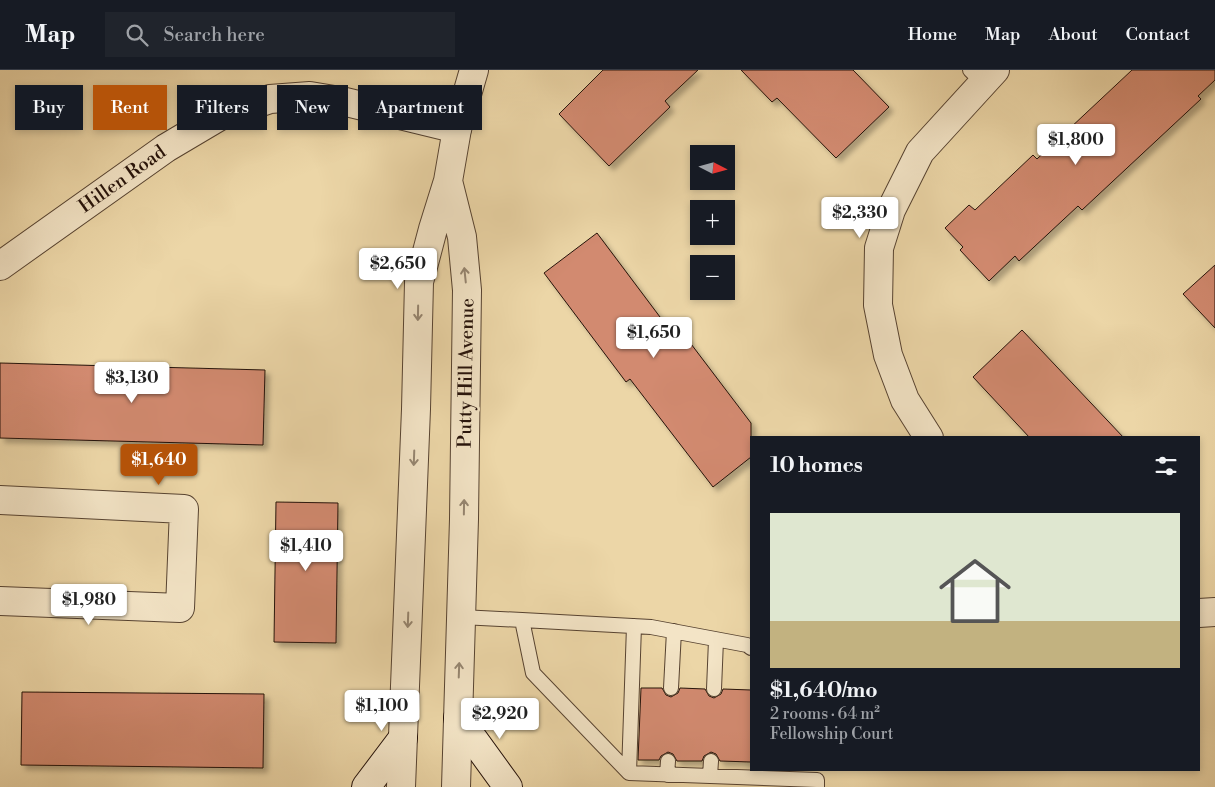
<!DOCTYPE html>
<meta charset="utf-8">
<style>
:root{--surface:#171b24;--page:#20242c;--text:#f1f3f6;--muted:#9ea1a6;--line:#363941;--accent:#b45309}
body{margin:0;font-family:"Libre Bodoni",serif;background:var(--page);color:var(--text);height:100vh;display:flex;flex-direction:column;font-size:19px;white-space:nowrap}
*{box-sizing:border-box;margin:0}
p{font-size:16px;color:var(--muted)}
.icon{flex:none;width:28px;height:28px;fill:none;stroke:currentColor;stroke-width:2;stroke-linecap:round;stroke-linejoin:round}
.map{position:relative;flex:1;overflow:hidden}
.panel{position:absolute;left:750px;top:366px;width:450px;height:335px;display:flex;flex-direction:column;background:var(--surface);border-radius:0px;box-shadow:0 2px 8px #0003}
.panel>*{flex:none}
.hud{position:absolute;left:15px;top:15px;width:475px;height:45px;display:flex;gap:10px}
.needle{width:32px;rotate:96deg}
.fabs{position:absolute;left:690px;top:75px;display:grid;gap:10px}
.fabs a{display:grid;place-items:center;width:45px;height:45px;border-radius:0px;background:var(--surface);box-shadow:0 2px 8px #0003;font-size:25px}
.price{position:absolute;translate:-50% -42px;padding:0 11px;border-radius:5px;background:#fff;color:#222;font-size:16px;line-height:32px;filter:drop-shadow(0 1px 2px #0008)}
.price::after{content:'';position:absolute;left:50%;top:30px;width:15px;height:11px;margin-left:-8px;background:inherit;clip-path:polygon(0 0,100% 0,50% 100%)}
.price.on{background:var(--accent);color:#fff}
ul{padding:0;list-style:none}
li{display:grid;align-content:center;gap:10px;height:265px;padding:0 20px}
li+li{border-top:1px solid var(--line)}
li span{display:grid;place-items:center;height:155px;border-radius:0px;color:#555}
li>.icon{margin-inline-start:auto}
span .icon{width:90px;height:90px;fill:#fffc;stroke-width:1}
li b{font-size:21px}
h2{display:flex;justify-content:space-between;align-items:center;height:60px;padding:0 20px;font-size:21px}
.chip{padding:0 18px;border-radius:0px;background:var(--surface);box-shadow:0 2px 8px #0003;font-size:18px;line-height:45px}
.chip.on{background:var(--accent);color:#fff}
header{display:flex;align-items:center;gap:30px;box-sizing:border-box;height:70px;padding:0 25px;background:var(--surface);border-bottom:1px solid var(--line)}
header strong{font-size:24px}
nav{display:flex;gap:28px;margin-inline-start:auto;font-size:18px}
.search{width:350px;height:45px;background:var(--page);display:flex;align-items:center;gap:12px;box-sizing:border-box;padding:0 18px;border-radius:0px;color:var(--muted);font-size:19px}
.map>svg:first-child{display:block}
.building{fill:#d28a6f;stroke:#25120a;filter:url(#shadow)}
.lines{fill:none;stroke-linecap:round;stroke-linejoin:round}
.service-casing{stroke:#574331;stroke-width:16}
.minor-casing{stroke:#574331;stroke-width:30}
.tertiary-casing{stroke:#574331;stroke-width:30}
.secondary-casing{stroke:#25120a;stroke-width:30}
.service{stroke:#f3e4c6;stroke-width:14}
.minor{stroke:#f3e4c6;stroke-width:28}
.tertiary{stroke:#f3e4c6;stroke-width:28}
.secondary{stroke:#f3e4c6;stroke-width:28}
.oneway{stroke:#968671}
.labels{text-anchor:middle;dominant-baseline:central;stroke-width:5;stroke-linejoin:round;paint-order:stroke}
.street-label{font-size:19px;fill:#25120a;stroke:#f3e4c6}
</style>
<header>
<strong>Map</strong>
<div class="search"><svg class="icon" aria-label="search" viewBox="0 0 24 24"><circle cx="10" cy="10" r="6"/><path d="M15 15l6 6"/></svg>Search here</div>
<nav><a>Home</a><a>Map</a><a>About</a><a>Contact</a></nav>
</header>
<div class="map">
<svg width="1215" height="717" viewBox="0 0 1215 717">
<defs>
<filter id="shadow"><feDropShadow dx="4.5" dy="4.5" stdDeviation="2.5" flood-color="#0004"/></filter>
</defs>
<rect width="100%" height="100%" fill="#ecd6a7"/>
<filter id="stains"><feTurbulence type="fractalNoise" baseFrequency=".004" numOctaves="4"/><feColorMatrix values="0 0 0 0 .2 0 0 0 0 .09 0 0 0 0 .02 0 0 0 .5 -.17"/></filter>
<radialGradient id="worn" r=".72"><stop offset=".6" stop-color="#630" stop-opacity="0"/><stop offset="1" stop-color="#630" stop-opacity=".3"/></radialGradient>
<path class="building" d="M603 0H698L665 31 670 37 609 96 559 44Z
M741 0H853L889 37 836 88 777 28 772 32Z
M1132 0H1215V10L1198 26 1201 29 1082 140 1078 136 1019 191 1015 186 989 211 960 180 963 177 945 158 969 135 975 140 1033 85 1037 89Z
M597 163 678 271 685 266 751 353V387L713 417 630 309 626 312 544 203Z
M1215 195V258L1183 224Z
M1022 260 1124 368H1030L973 307Z
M0 293 265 300 263 375 0 368Z
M276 432 338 433 336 573 274 572Z
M641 618H662L666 625 671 627 678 623 680 618 705 619 709 626 714 628 721 624 723 619 751 620V692L720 691 716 684 711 682 704 686 702 691H677L673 684 668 682 661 686 659 690H638Z
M22 622 264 624 263 698 21 695Z"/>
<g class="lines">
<g class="service-casing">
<path id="service" d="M970 0 983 13
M461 547 522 550 533 603 629 703 817 710V717
M522 550 651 557 747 575 751 578
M671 618 674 561
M714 619 716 570
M629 703 634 556
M667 705 668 691
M710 706 711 691"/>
</g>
<g class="minor-casing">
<g id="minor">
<path id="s1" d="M0 196 166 78 220 46 270 29 310 26 346 32 457 59"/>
<path d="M929 368 905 330 888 285 878 235 879 178 891 140 920 82 995 0"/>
<path d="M0 430 184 439 180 538 0 531"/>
<path d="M1199 543 1215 542"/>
</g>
</g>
<g class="tertiary-casing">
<path id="tertiary" d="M448 111 462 167 467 220 464 449 456 717
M401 717 416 339 419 212 433 159 448 111 457 59 474 0"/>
</g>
<g class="secondary-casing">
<path id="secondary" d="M458 648 508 717
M366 717 403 668"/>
</g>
<use href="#service" class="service"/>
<use href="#minor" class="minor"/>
<use href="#tertiary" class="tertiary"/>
<use href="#secondary" class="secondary"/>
</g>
<defs><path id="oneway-shaft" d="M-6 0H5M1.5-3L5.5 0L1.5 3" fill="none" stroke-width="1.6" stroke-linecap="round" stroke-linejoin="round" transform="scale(1.25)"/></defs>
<g class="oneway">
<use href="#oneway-shaft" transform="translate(465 205) rotate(-96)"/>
<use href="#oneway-shaft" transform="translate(418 243) rotate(91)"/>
<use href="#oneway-shaft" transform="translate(414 388) rotate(92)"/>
<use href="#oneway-shaft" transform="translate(464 437) rotate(-89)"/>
<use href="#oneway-shaft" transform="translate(408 550) rotate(92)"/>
<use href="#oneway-shaft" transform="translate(459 600) rotate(-88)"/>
</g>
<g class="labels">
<g class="street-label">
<text stroke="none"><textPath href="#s1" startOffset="150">Hillen Road</textPath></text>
<text transform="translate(466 303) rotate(-89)">Putty Hill Avenue</text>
</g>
</g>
<rect width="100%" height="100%" filter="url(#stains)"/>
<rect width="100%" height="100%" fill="url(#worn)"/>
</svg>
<div class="fabs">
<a><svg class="needle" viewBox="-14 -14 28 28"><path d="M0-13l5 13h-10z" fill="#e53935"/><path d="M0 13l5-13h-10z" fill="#9ea1a6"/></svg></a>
<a>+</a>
<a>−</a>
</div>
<b class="price" style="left:1076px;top:96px">$1,800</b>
<b class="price" style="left:860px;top:169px">$2,330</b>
<b class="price" style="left:398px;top:220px">$2,650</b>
<b class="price" style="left:654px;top:289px">$1,650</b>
<b class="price" style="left:132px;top:334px">$3,130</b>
<b class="price on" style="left:159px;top:416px">$1,640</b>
<b class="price" style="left:306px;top:502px">$1,410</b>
<b class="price" style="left:89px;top:556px">$1,980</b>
<b class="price" style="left:382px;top:662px">$1,100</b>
<b class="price" style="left:500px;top:670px">$2,920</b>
<div class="hud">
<a class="chip">Buy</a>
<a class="chip on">Rent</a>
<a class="chip">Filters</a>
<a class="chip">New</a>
<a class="chip">Apartment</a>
</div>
<section class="panel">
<h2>10 homes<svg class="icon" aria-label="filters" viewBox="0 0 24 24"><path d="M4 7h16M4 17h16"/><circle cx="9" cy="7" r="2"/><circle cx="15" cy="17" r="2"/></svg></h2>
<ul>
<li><span style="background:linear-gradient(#dfe7d0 70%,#c2b280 0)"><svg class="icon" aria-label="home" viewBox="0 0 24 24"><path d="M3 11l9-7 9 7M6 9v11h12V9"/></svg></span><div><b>$1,640/mo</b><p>2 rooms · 64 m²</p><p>Fellowship Court</p></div></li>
</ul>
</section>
</div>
